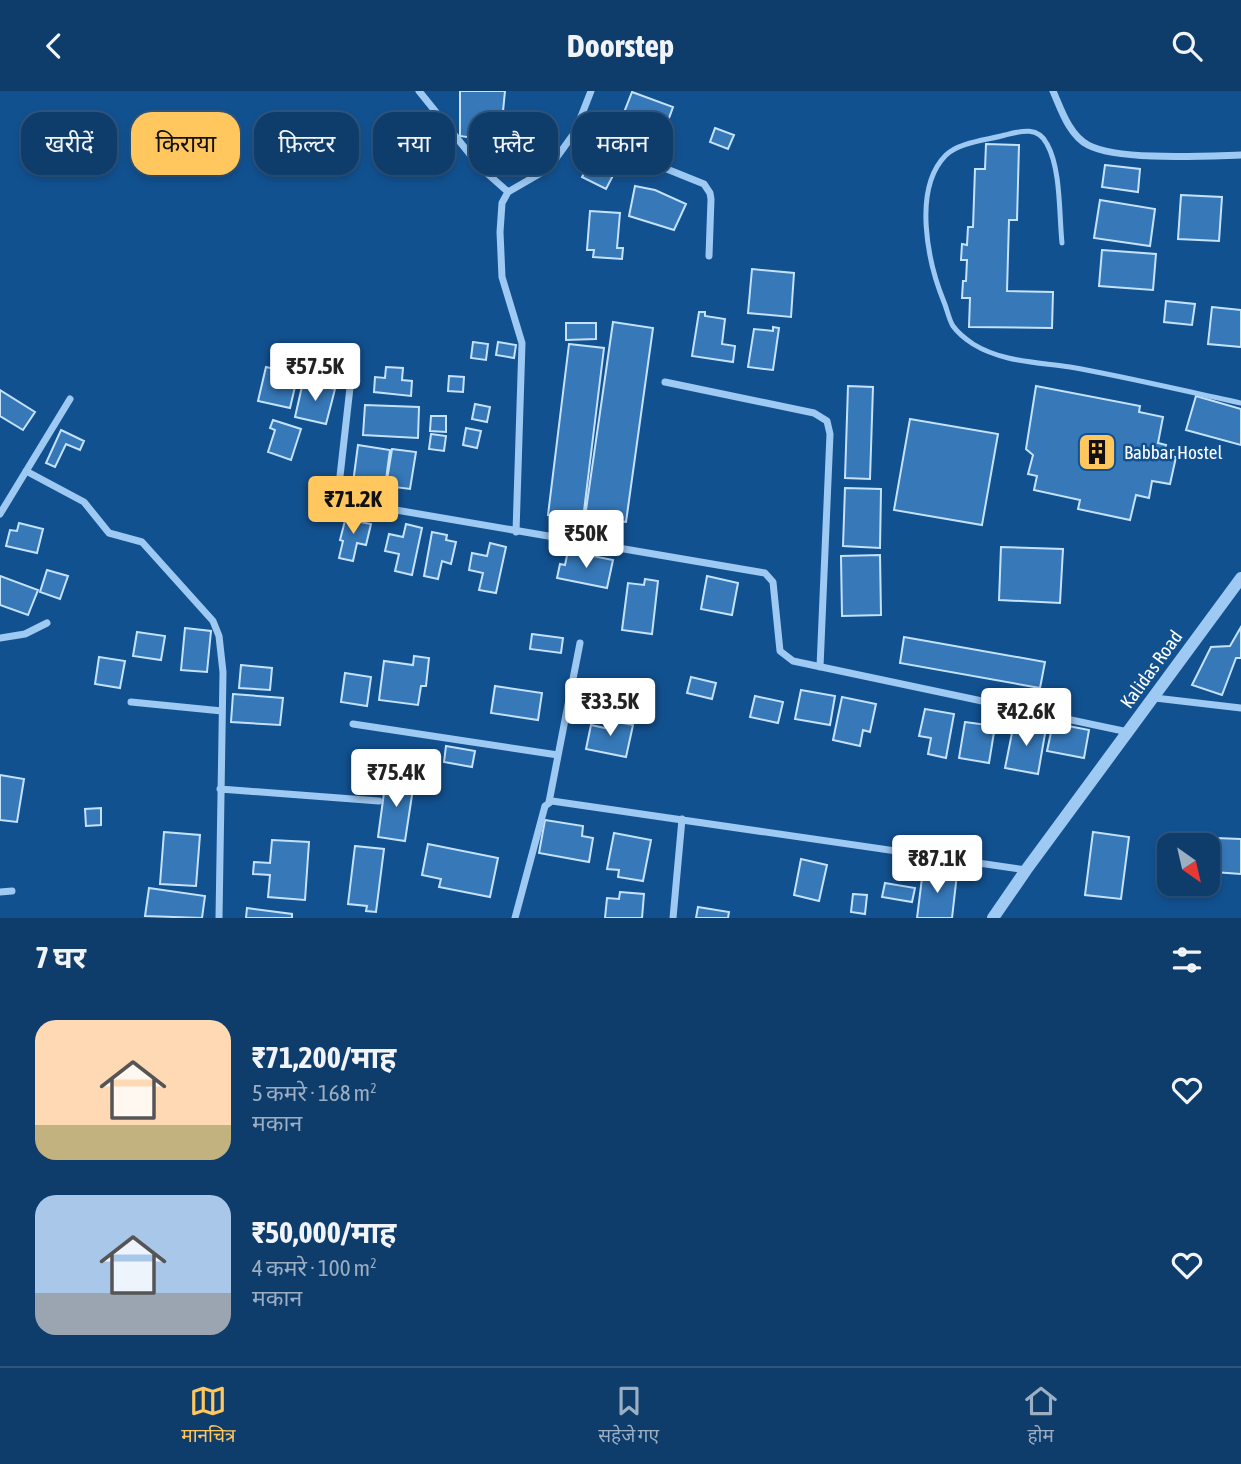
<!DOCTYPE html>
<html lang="hi">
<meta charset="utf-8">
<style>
:root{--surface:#0e3d6c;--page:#1c4874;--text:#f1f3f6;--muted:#9baec2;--line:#2e567f;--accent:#ffc75e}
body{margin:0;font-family:"Asap Condensed","Noto Sans Devanagari",sans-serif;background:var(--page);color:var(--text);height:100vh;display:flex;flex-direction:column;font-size:26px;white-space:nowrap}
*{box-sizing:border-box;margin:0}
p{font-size:23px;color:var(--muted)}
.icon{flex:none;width:38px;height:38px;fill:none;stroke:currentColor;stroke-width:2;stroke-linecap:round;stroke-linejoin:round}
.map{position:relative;height:827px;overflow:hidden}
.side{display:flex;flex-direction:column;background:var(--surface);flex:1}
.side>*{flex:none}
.top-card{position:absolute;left:21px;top:21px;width:700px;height:63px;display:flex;gap:14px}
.needle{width:46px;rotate:146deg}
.tools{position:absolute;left:1157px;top:742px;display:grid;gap:14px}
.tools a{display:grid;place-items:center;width:63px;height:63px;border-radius:14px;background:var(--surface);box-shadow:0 4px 10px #0003,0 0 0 2px var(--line);font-size:35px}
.price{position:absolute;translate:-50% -60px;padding:0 16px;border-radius:7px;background:#fff;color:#222;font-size:23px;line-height:46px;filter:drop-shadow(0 2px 4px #0008)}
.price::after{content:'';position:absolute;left:50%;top:42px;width:21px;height:16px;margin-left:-10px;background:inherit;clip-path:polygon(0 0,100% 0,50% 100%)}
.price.on{background:var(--accent);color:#111}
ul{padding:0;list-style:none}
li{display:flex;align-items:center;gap:21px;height:175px;padding:0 35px}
li span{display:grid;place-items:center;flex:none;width:196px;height:140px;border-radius:21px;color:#555}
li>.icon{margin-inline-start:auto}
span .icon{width:84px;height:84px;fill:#fffc;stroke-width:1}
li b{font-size:30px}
h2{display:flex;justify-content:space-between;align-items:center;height:84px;padding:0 35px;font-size:30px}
.pill{padding:0 24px;border-radius:21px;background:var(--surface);box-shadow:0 4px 10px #0003,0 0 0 2px var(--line);font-size:24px;line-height:63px}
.pill.on{background:var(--accent);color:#111}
header{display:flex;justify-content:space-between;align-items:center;height:91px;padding:0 35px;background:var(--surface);font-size:32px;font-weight:700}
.tab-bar{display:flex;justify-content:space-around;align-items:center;height:98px;border-top:2px solid var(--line);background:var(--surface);font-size:19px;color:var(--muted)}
.tab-bar a{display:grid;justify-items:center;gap:4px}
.tab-bar .on{color:var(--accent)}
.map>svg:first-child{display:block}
.building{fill:#3678b8;stroke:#c5e2fd;stroke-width:2}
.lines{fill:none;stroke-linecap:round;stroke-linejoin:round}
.service{stroke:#9ec9f2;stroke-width:5}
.minor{stroke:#9ec9f2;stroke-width:7}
.tertiary{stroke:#9ec9f2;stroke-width:12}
.labels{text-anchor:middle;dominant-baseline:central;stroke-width:5;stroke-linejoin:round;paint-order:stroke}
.poi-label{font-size:19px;fill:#fff;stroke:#125190;text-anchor:start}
.street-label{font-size:19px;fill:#fff;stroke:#125190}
</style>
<header><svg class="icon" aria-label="back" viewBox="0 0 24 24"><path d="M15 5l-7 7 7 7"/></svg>Doorstep<svg class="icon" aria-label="search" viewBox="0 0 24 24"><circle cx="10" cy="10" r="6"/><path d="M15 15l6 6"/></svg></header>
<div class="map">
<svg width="1241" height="827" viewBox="0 0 1241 827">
<rect width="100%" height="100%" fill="#125190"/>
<path class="building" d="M460 0H505L500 51 460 45Z
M632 1 673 16 660 52 618 37Z
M715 37 734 44 728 58 710 51Z
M986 53 1019 54 1017 129H1009L1007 200 1053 201 1052 237 969 236 970 207H962L963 190H966L967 169H961L962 153 967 154 968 136H973L975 78H985Z
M596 60 619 73 606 98 582 86Z
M1105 74 1140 78 1138 101 1102 96Z
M635 95 655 99 686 113 674 139 629 125Z
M1181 104 1222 106 1219 150 1178 148Z
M1100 109 1155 118 1150 155 1094 147Z
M590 120 620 122 617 157H623L622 168 593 166 594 159H587Z
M1102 159 1156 163 1153 199 1099 195Z
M752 178 794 182 791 226 748 222Z
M1166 210 1195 213 1192 234 1164 231Z
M1212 216 1241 219V256L1208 253Z
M699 221H705V225L725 228 722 253 735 255 733 271 692 265Z
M613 231 653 237 626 431 585 426Z
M566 232H596V248L566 249Z
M773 236 779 237 773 279 748 276 754 238 773 240Z
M473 251 488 253 486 269 471 267Z
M498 251 516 254 514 267 496 264Z
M569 253 604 257 583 428 548 424Z
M266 276 298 283 290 317 258 310Z
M386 276 403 277 402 289 412 290 411 305 374 301 375 286 385 287Z
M449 285 464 286 463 301 448 300Z
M303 291 335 298 326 333 295 326Z
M848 295 873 296 870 388 845 387Z
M1036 295 1140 315 1139 321 1163 326 1158 352 1166 354 1163 364 1176 366 1170 393 1152 390 1149 407 1136 404 1130 429 1078 418 1080 409 1034 399 1037 385 1028 383 1033 364 1026 358Z
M0 299 35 321 23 339 0 325Z
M1196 305 1241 318V354L1186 339Z
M475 313 490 316 487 331 472 328Z
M365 314 419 316 418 347 363 344Z
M431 325H446V341L430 340Z
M910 328 998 343 982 434 894 419Z
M273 329 301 338 291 369 268 361 275 339 270 337Z
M466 337 481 340 477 357 463 354Z
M61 339 84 350 80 359 66 353 55 376 46 372Z
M431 343 446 345 444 360 429 358Z
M358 354 390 359 385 396 353 392Z
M392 358 416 361 410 398 386 395Z
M845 397 881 398 880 457 843 455Z
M347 422 362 426 360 431 371 433 366 454 357 452 353 470 339 467 343 450 340 449Z
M19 432 43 438 37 462 6 455 10 439 17 440Z
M406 433 422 437 412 484 395 480 399 463 385 460 389 443 403 446Z
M432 441 447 444 446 449 456 451 451 473 442 470 438 488 424 485Z
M490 452 506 456 496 502 479 499 483 482 469 479 472 462 487 465Z
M1001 456 1063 458 1060 512 999 509Z
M568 460 613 469 607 497 557 487 560 473 565 474Z
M880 464 881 524 842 525 841 465Z
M47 479 68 485 60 508 40 501Z
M0 485 38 499 28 524 0 514Z
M707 485 738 492 732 524 701 518Z
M645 488 658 490 652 543 622 539 628 492 644 494Z
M1241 536V567H1236L1222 604 1192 594 1211 556 1230 555Z
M185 537 211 540 207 581 181 579Z
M137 541 165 545 161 569 133 565Z
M532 543 563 547 561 562 530 558Z
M904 546 1045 571 1040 597 900 572Z
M414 565 429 567 426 595H421L418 614 379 609 384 570 413 574Z
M99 566 125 570 120 597 95 593Z
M241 574 272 577 270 599 239 597Z
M345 582 371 586 367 615 341 611Z
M691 586 716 592 712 608 687 602Z
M495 595 542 602 538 629 491 622Z
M801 599 835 605 830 634 795 628Z
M233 603 283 607 280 634 231 631Z
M755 605 783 611 778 632 750 626Z
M842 606 876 613 870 641 863 639 860 655 833 649Z
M925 618 954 623 946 667 928 663 931 647 919 645Z
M607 629 633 634 626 666 586 658 591 634 605 637Z
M965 631 995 635 989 672 959 667Z
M1014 632 1046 637 1038 683 1005 677Z
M1053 632 1089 639 1084 667 1047 660Z
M446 655 475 660 472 676 444 671Z
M0 684 24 688 17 731 0 729Z
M386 687 414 691 405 750 378 746Z
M101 717V734L86 735 85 718Z
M545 729 583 735 582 745 593 747 589 771 539 762Z
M164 741 200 744 196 795 160 793Z
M1093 741 1129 746 1121 808 1085 804Z
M614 742 651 749 643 790 618 786 619 779 607 778Z
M1216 747 1241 748V783L1214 781Z
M272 749 309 751 305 809 268 806 270 784 253 783 254 771 270 772Z
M428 753 498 767 490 806 439 796 441 788 422 784Z
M355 755 384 758 376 821 366 820 367 815 348 813Z
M801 768 827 774 819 810 794 804Z
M923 779 957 783 952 827H917Z
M885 792 915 797 912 811 882 806Z
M149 797 205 805 202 827 145 825Z
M620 801 644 803 642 827H605L607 807 619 808Z
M853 803 867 804 865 823 851 821Z
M698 816 729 821 728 827H696Z
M247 817 292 823V827H246Z"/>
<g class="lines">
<path class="service" d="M1062 152C1059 123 1061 78 1047 53 1038 35 1021 40 1005 44 988 49 959 51 946 64 912 98 928 172 944 211 947 218 949 229 953 235 958 242 967 249 973 253 1002 271 1037 271 1070 276 1127 286 1184 300 1241 312"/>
<path class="minor" d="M419 0 481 77 508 101
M1053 0C1061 18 1069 44 1088 54 1118 70 1205 65 1241 64
M575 41 704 93 710 102 711 108 709 165
M354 261 339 394 341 401 349 411 765 482 773 491 780 560 793 570 1128 641
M665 291 814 322 827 330 830 343 820 576
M26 380 84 411 109 442 142 451 213 530 219 545 223 581 219 827
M0 423 70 308
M516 441 522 252 502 186 500 141 502 112 508 101 546 79 557 66 575 41 591 0
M0 547 25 543 47 532
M1155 607 1241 617
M131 611 222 620
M353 633 558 664
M220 698 379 710
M549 711 580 552
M0 801 12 800
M515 827 545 715 552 710 1026 779
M673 827 682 728"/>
<path class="tertiary" d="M993 827 1026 779 1241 487"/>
</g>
<defs>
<g id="building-square" transform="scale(2.0125)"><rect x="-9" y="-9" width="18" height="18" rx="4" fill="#ffc75e" stroke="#125190"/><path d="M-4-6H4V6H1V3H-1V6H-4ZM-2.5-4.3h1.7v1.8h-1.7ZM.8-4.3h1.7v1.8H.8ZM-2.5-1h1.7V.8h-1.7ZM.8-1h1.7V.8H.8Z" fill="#111"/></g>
</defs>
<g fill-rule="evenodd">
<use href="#building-square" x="1097" y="361"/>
</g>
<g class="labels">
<g class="poi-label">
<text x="1124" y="361">Babbar Hostel</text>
</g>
<g class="street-label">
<text transform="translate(1151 578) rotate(-54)">Kalidas Road</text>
</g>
</g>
</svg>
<div class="tools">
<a><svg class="needle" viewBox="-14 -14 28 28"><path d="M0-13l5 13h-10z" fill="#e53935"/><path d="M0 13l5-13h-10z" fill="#9baec2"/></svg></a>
</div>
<b class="price" style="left:315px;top:312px">₹57.5K</b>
<b class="price on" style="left:353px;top:445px">₹71.2K</b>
<b class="price" style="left:586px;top:479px">₹50K</b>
<b class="price" style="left:610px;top:647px">₹33.5K</b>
<b class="price" style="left:1026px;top:657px">₹42.6K</b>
<b class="price" style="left:396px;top:718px">₹75.4K</b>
<b class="price" style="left:937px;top:804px">₹87.1K</b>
<div class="top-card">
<a class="pill">खरीदें</a>
<a class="pill on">किराया</a>
<a class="pill">फ़िल्टर</a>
<a class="pill">नया</a>
<a class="pill">फ़्लैट</a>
<a class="pill">मकान</a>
</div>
</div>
<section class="side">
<h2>7 घर<svg class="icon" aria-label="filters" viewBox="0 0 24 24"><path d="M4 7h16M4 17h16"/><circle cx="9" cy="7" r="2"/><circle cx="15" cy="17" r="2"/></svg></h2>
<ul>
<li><span style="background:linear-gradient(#ffd9b3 75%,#c2b280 0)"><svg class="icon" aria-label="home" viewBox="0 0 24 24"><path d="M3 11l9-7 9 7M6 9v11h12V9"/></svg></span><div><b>₹71,200/माह</b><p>5 कमरे · 168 m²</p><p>मकान</p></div><svg class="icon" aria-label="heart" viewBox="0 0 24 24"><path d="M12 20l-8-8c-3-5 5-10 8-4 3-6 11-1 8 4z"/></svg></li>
<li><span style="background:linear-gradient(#a9c7e8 70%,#9aa5b1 0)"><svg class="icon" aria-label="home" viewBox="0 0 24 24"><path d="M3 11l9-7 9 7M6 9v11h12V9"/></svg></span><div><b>₹50,000/माह</b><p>4 कमरे · 100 m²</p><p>मकान</p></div><svg class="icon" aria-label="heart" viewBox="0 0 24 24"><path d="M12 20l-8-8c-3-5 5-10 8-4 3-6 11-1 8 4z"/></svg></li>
</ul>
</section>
<nav class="tab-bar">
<a class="on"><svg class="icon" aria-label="map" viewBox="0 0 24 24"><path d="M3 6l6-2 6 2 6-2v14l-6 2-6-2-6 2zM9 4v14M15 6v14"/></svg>मानचित्र</a>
<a><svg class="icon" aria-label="saved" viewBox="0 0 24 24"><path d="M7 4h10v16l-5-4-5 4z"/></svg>सहेजे गए</a>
<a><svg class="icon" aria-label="home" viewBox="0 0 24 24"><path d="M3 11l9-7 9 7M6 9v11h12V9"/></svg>होम</a>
</nav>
